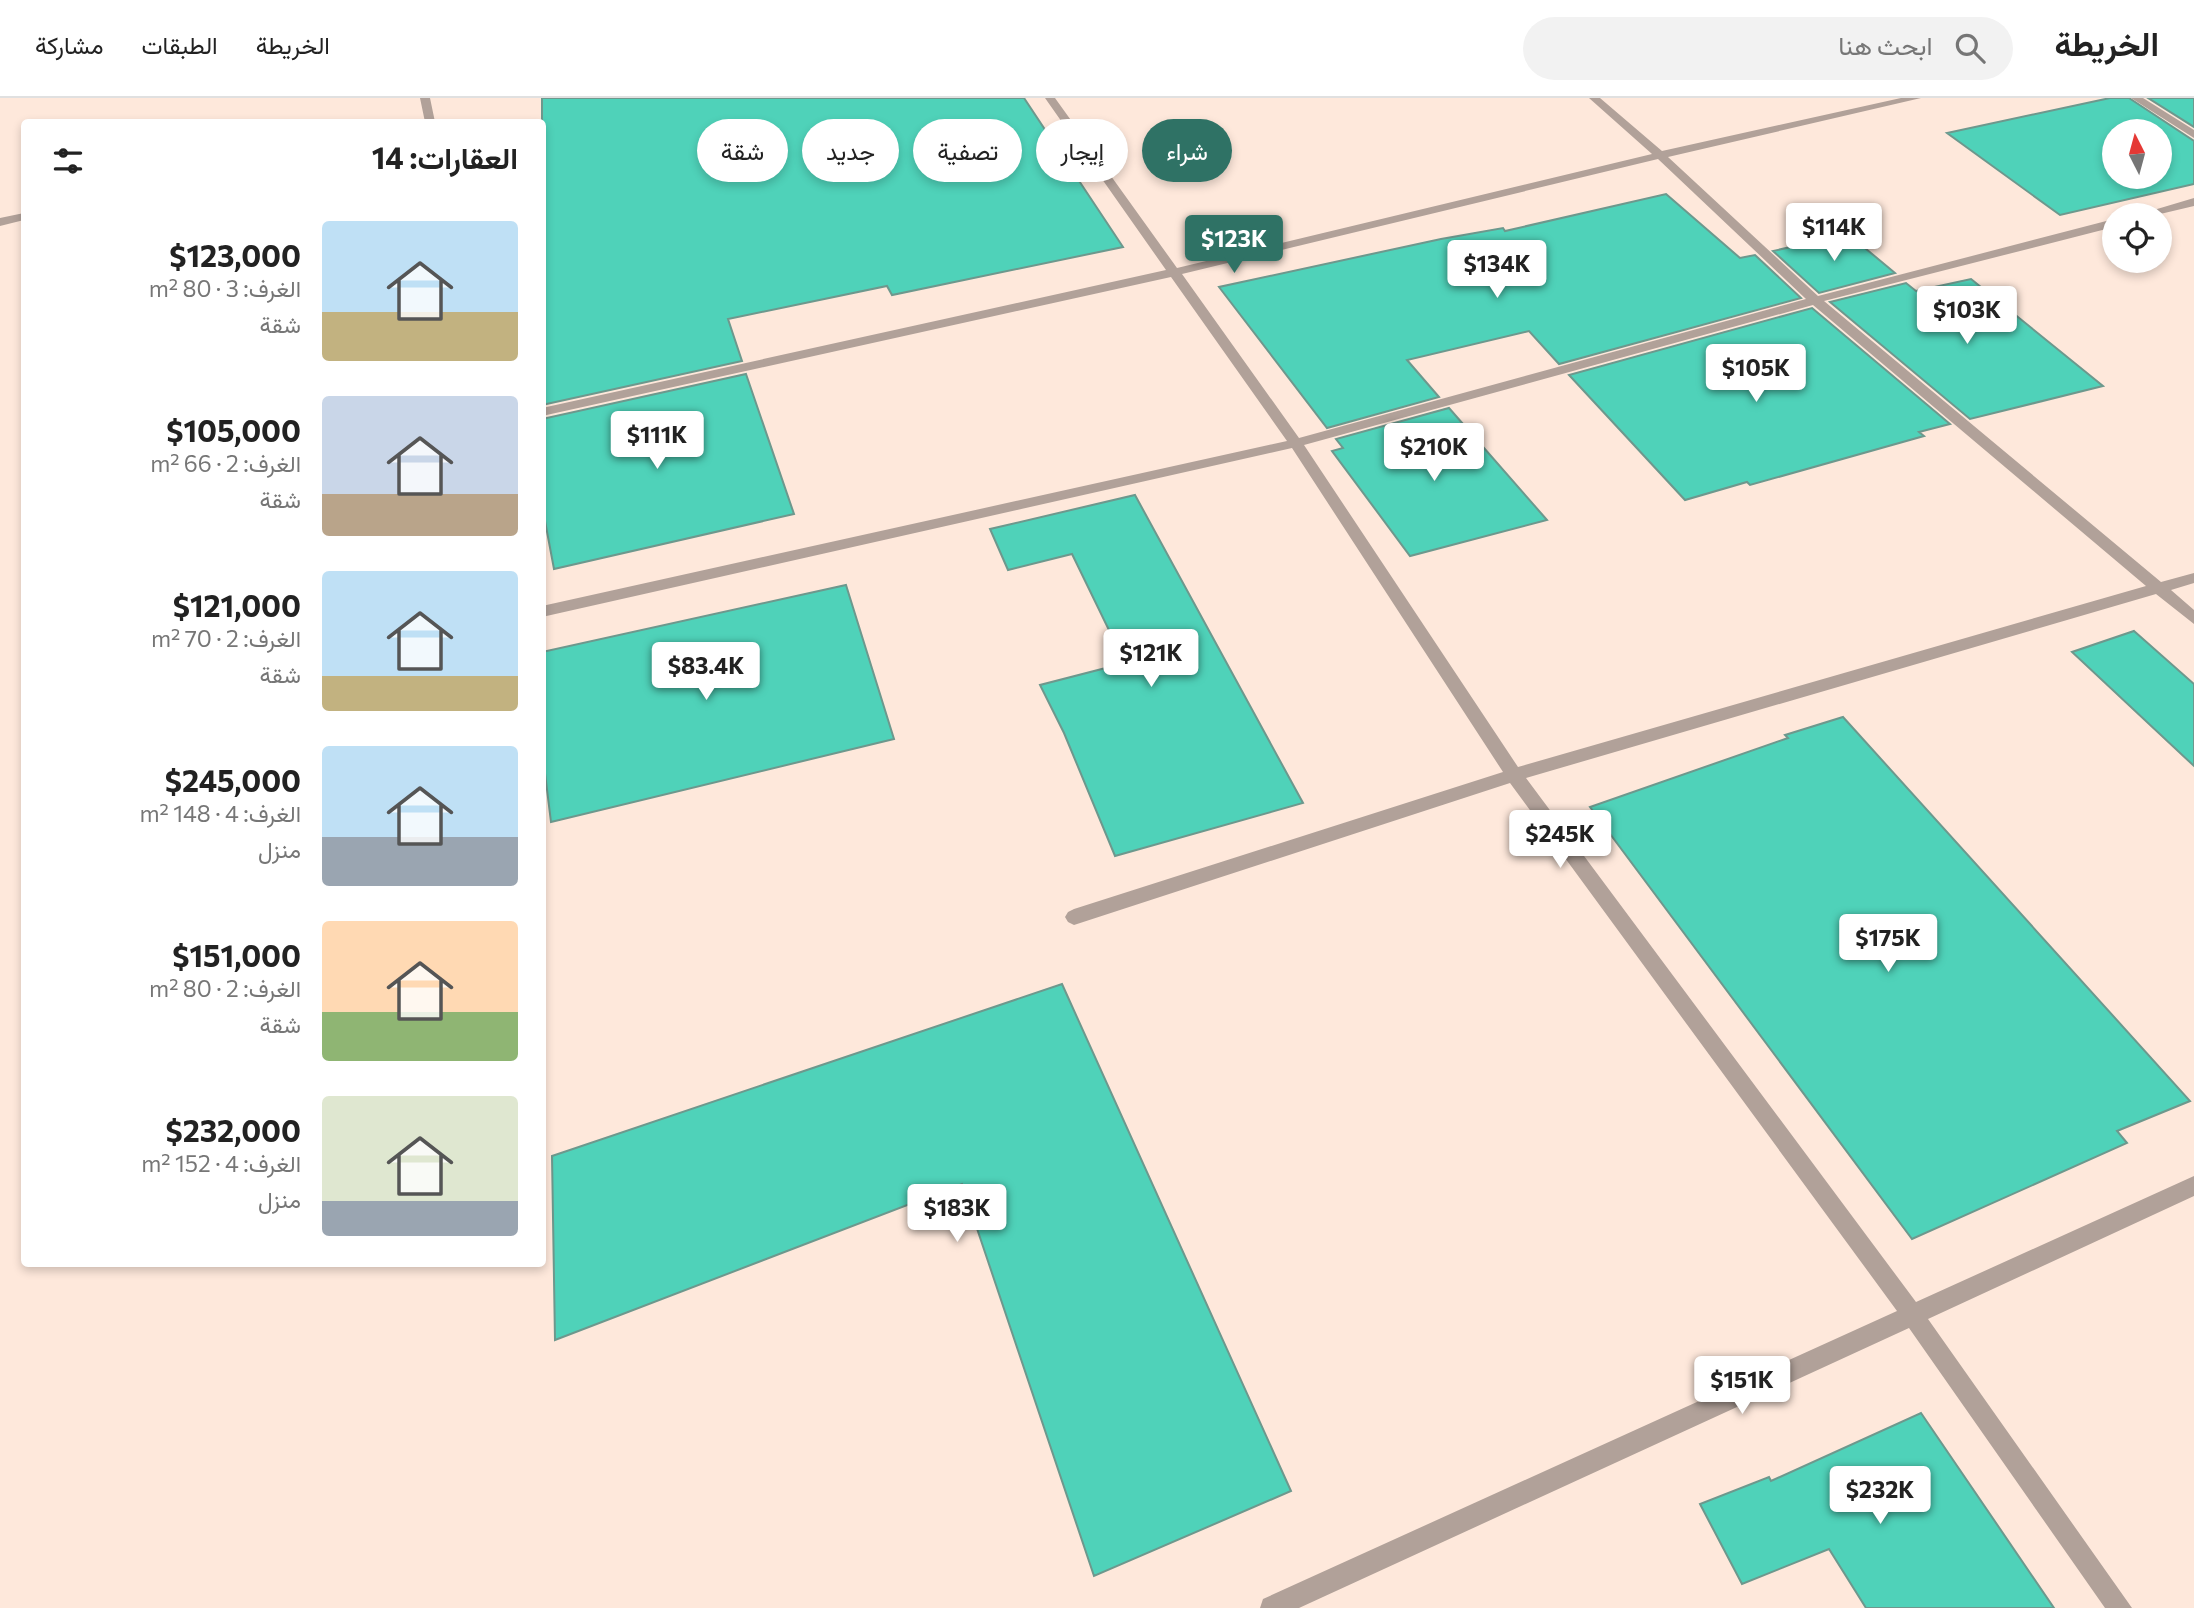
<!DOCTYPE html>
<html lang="ar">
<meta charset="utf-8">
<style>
:root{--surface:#fff;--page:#f2f2f2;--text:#222;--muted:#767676;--line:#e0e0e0;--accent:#2f7265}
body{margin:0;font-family:Commissioner,Vazirmatn,sans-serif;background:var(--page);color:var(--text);direction:rtl;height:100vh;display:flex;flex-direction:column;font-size:26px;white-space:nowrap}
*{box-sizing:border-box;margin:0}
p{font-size:23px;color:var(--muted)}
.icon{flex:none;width:38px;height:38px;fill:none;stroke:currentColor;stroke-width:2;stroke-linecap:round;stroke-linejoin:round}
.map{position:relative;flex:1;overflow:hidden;direction:ltr}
.panel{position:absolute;left:21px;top:21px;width:525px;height:1148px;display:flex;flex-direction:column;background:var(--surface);border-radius:7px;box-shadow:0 4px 10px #0003;direction:rtl}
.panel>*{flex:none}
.guide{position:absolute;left:567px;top:21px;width:665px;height:63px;direction:rtl;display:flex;gap:14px}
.needle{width:46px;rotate:354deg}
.fabs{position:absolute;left:2102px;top:21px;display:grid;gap:14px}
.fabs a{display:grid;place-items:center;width:70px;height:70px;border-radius:50%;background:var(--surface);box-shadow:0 4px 10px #0003;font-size:35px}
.price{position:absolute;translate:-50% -60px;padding:0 16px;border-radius:7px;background:#fff;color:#222;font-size:23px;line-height:46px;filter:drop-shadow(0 2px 4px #0008)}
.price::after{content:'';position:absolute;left:50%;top:42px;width:21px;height:16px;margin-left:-10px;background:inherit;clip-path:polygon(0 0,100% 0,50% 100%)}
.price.selected{background:var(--accent);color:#fff}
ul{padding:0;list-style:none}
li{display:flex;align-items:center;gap:21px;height:175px;padding:0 28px}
li span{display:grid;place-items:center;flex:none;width:196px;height:140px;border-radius:7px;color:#555}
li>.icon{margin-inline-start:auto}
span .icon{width:84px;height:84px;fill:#fffc;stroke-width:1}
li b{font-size:30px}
h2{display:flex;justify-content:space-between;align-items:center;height:84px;padding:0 28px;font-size:30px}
.tag{padding:0 24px;border-radius:32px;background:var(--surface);box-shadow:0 4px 10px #0003;font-size:24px;line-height:63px}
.tag.selected{background:var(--accent);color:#fff}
header{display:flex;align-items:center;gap:42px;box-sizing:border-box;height:98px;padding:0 35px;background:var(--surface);border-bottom:2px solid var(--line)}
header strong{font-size:33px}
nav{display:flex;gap:38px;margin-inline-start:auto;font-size:24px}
.search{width:490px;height:63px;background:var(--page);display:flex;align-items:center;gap:18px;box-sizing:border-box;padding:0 24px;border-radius:38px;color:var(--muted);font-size:26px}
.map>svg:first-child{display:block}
.building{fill:#4fd2b9;stroke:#6d988d;stroke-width:2;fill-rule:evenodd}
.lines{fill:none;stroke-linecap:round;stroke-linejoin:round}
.minor{fill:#b1a199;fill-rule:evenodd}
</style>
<header>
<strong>الخريطة</strong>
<div class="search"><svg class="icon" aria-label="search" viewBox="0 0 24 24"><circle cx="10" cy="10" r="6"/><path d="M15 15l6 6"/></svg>ابحث هنا</div>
<nav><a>الخريطة</a><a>الطبقات</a><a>مشاركة</a></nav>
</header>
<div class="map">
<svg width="2194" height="1510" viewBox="0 0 2194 1510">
<rect width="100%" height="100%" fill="#fee8db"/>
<path class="building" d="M542 0H1024L1123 149 892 197 887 188 728 221 742 263 542 307Z
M2110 0H2129L2194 43V86L2060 117 1947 35ZM2114 33H2160V79H2114Z
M2148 0H2194V29Z
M1666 96 1740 160 1755 157 1801 200 1559 266 1529 233 1407 262 1439 299 1327 330 1219 189 1441 141 1503 130 1505 133Z
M1848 136 1895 175 1819 195 1773 153Z
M1971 181 2103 288 1970 321 1830 204 1906 185 1916 193Z
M1812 210 1950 326 1919 334 1924 338 1750 387 1747 384 1685 402 1569 277Z
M746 276 794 416 554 471 542 407V321Z
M1449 310 1547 422 1410 458 1332 353 1343 350 1336 341Z
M1135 397 1303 705 1115 758 1064 635 1040 587 1125 565 1072 456 1008 472 990 431Z
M846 487 894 641 551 724 542 651V554Z
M2134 533 2194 586V668L2072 554Z
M1843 619 2190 1003 2117 1033 2127 1045 1912 1141 1590 709 1788 640 1785 637Z
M1062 886 1291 1393 1094 1478 962 1086 555 1242 552 1058Z
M1921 1315 2054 1510H1866L1829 1451 1742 1486 1700 1406 1769 1379 1771 1383Z"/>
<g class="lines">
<path class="minor" d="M420 0H430L435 24H425Z
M1045 0H1055L1177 170 1652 56 1589 0H1600L1662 53 1901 0H1921L1668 59 1818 198 2114 121V129L1824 203 2161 484 2194 475V485L2171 492 2194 512V526L2156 496 1526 680 1916 1204 2194 1078V1098L1928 1221 2132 1510H2105L1909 1230 1299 1510H1260L1263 1501 1897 1213 1510 685 1074 827 1068 824 1065 819 1068 814 1074 811 1503 674 1292 350 542 519V508L1287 343 1171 179 542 318V310L1166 172ZM1658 61 1806 201 1299 340 1182 176ZM1813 207 2146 488 1518 669 1304 347Z
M2131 0H2143L2194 32V40Z
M2194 100V108L2156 117H2137Z
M24 115V122L0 128V120Z"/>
</g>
</svg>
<div class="fabs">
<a><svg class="needle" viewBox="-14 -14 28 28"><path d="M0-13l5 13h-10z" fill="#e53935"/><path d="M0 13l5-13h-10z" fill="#767676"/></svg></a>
<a><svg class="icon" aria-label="locate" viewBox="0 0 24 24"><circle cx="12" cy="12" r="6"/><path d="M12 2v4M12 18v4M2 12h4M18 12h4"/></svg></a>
</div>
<b class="price" style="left:1834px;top:165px">$114K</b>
<b class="price selected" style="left:1234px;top:177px">$123K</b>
<b class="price" style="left:1497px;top:202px">$134K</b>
<b class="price" style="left:1967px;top:248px">$103K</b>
<b class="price" style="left:1756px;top:306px">$105K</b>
<b class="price" style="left:657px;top:373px">$111K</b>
<b class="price" style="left:1434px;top:385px">$210K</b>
<b class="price" style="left:1151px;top:591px">$121K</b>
<b class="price" style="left:706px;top:604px">$83.4K</b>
<b class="price" style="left:1560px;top:772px">$245K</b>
<b class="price" style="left:1888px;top:876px">$175K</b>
<b class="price" style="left:957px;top:1146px">$183K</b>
<b class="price" style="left:1742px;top:1318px">$151K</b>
<b class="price" style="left:1880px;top:1428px">$232K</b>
<div class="guide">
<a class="tag selected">شراء</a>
<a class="tag">إيجار</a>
<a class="tag">تصفية</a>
<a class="tag">جديد</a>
<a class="tag">شقة</a>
</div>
<section class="panel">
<h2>العقارات: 14<svg class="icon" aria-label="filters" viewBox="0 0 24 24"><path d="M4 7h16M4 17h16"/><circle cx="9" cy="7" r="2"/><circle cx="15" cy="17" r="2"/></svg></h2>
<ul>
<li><span style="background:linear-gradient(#bfe0f5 65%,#c2b280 0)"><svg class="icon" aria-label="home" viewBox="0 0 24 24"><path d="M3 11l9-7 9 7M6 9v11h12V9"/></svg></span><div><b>$123,000</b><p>الغرف: 3 · 80 m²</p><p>شقة</p></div></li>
<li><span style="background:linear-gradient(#c9d6e8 70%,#b9a48a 0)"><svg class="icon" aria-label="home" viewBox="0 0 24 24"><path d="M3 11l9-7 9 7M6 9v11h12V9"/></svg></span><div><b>$105,000</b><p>الغرف: 2 · 66 m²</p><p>شقة</p></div></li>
<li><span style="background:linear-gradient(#bfe0f5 75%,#c2b280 0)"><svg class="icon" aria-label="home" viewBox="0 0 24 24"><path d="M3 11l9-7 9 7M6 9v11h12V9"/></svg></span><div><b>$121,000</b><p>الغرف: 2 · 70 m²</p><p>شقة</p></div></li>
<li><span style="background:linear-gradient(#bfe0f5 65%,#9aa5b1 0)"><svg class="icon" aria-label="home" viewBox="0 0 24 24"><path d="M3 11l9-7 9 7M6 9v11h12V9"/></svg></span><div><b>$245,000</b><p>الغرف: 4 · 148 m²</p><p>منزل</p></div></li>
<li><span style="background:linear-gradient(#ffd9b3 65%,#8fb573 0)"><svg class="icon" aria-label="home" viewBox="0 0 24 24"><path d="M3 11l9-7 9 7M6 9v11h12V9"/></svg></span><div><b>$151,000</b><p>الغرف: 2 · 80 m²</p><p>شقة</p></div></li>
<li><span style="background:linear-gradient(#dfe7d0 75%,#9aa5b1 0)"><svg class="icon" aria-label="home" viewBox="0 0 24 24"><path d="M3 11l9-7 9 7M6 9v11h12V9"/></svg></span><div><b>$232,000</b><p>الغرف: 4 · 152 m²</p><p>منزل</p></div></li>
</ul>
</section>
</div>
